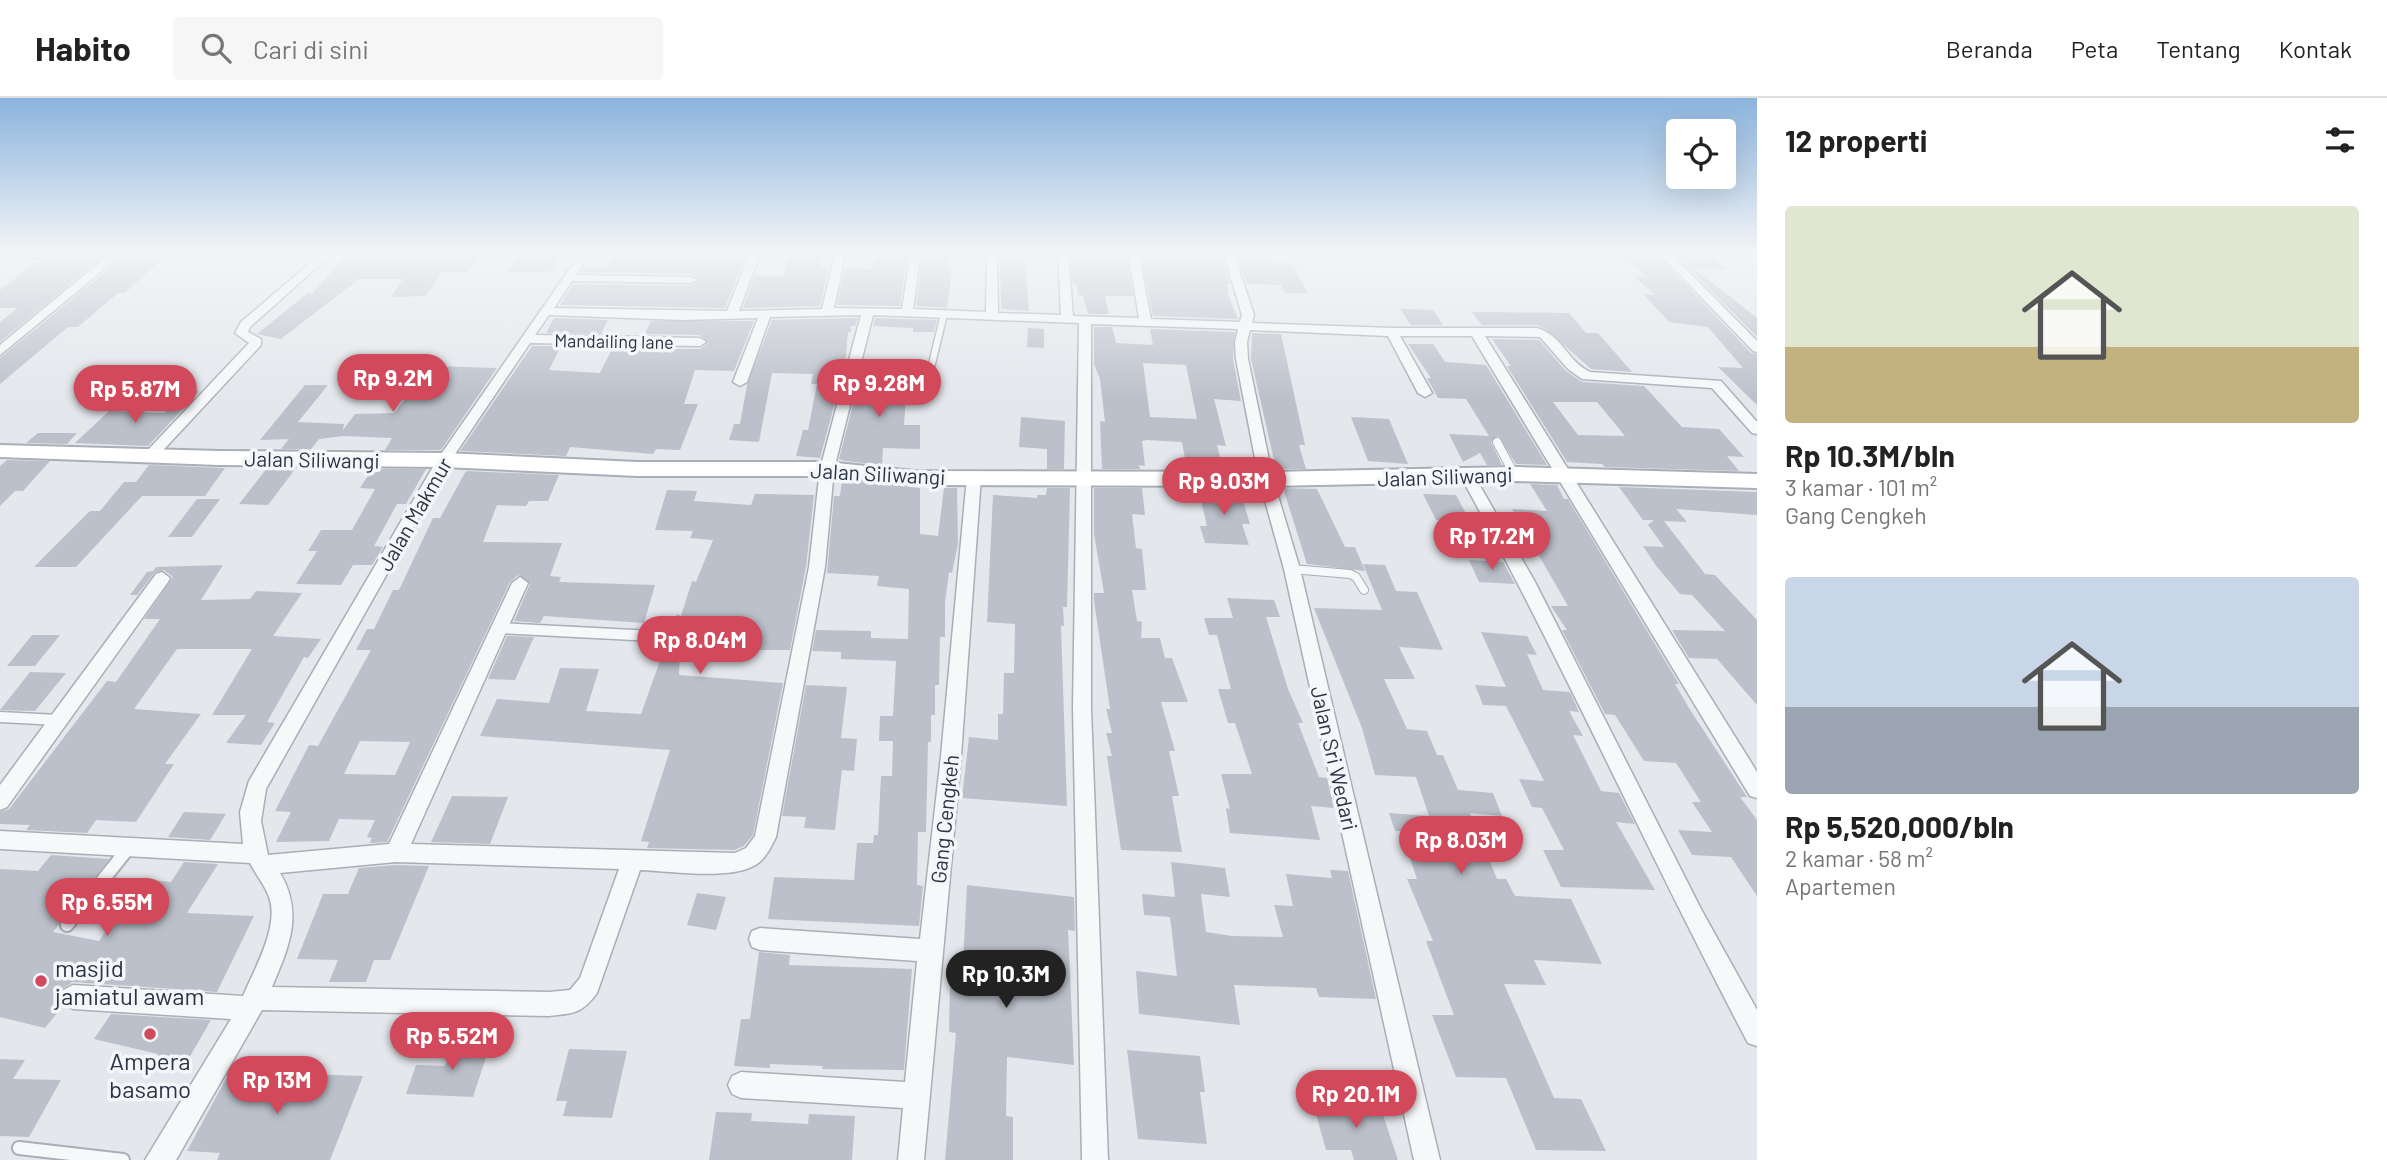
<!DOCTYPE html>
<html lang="id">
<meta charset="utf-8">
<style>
:root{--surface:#fff;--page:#f6f6f6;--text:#222;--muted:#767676;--line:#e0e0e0;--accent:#d1495b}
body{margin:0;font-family:Barlow,sans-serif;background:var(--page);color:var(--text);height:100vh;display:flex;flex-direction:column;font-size:26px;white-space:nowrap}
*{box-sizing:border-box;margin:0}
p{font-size:23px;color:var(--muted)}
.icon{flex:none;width:38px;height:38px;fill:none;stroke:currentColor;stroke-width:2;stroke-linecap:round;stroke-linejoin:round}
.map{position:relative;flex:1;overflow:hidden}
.details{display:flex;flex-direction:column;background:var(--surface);width:630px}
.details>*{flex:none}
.tools{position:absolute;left:1666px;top:21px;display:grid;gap:14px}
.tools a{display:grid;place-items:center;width:70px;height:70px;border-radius:7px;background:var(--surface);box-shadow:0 7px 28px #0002;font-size:35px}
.price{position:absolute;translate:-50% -60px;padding:0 16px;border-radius:24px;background:var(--accent);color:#fff;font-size:23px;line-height:46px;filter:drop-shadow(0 2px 4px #0008)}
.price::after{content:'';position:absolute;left:50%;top:42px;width:21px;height:16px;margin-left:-10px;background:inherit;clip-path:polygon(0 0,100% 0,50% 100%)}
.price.active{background:#222;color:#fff}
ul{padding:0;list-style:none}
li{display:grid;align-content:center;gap:14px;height:371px;padding:0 28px}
li span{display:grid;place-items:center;height:217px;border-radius:7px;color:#555}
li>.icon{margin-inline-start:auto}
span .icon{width:126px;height:126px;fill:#fffc;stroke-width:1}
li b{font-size:30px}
h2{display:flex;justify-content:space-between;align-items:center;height:84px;padding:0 28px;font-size:30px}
header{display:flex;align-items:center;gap:42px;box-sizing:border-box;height:98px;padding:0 35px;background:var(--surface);border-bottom:2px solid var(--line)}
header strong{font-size:33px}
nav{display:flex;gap:38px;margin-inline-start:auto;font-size:24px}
.search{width:490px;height:63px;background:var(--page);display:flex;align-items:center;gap:18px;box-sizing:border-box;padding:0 24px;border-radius:7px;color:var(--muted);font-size:26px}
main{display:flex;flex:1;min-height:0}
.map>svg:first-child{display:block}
.building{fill:#bbc0ca;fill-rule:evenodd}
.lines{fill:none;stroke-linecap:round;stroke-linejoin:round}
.lane-far3-casing{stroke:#a9aeb7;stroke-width:9}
.lane-far2-casing{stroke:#a9aeb7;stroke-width:10}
.lane-far1-casing{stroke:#a9aeb7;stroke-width:13}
.lane-casing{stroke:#a9aeb7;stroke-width:16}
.street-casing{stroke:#a9aeb7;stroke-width:3}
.secondary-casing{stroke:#a9aeb7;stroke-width:4}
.lane-far3{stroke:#f7f8fa;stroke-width:6}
.lane-far2{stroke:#f7f8fa;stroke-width:8}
.lane-far1{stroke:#f7f8fa;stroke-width:10}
.lane{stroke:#f7f8fa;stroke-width:12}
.street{fill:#f7f8fa;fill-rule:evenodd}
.secondary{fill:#fff;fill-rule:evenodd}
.poi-dot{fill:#d1495b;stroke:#f4f6f9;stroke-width:2.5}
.labels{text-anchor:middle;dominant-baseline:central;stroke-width:7;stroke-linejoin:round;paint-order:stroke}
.far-street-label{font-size:18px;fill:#2b3445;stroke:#f4f6f9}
.street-label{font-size:21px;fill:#2b3445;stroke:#f4f6f9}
.near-poi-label{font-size:24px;fill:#2b3445;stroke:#f4f6f9;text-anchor:start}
</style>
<header>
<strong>Habito</strong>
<div class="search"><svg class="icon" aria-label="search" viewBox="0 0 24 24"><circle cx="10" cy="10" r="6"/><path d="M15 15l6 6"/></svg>Cari di sini</div>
<nav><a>Beranda</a><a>Peta</a><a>Tentang</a><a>Kontak</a></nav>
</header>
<main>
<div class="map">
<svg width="1757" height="1062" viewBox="0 0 1757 1062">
<rect width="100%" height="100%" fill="#e4e7ec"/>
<path class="building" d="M405 153 481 156 466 174H442L426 198 391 199 403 181H359L281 241 257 236 308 195 312 196 343 161 373 162 377 157H402Z
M793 153H826L819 169H829L820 208 743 210 755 177 782 178Z
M876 153H908L900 208 837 207 845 170 873 171Z
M923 153H949L948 171H952L947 210 916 208Z
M1102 153H1126L1133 198H1105L1109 216H1088L1083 198 1078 197 1077 186H1073L1071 160 1103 161Z
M1177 153H1220L1230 186H1226L1229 194H1227L1238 221 1153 218 1141 157H1178Z
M1654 153 1751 255 1757 256V307L1718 269 1743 270 1708 229 1669 224 1643 196 1656 197 1634 179H1647L1619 154Z
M1672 153 1705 154 1726 171H1695L1757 220V239Z
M698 154 697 157 745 159 725 210 560 207 573 186 690 188 698 183 690 176 581 174 585 169H607L614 155Z
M1236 154 1266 155 1271 164 1292 165 1308 195H1285L1281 187 1247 186Z
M562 155 550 175 507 174 519 156Z
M95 162H99L0 244V224L18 210H0V192L38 163Z
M120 162H161L125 195H118L78 229H68L0 286V260Z
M1000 162 1025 163 1029 213 1001 211Z
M1400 211 1433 212 1443 227H1411Z
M1472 214 1569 215 1586 235H1598L1632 274 1591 271 1546 231 1537 227H1482Z
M554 220 608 222 601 236 546 235Z
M858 220 855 228H851V234H848L845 267 820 360 796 358 803 332H808L817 286H811L813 276 772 275 759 344 729 342 734 326H740L747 287 772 222Z
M875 220 937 222 934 234H913V230L873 228Z
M651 223H754L734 273 695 272 684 306H698L680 352 656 351 653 356 570 349 566 358 460 353 532 248H561L549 272 600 275 612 251H700L708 245 700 237 645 236Z
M1094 229H1112L1116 245 1153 247 1150 231 1235 234 1233 261 1241 303 1214 301 1226 348 1217 347 1223 371H1187L1182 344 1147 342 1142 343 1145 368 1139 367 1140 371H1102L1100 323 1105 324 1100 281 1094 266ZM1143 265 1186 267 1197 321 1150 319Z
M1028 230 1044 231V250L1027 249Z
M1252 235 1281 236 1305 347H1299L1306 371H1276L1251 261Z
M1492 241 1539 242 1566 273 1582 284 1644 288 1682 329 1719 331 1744 359 1727 358 1739 373 1605 369 1602 366 1567 364 1507 268H1511ZM1553 304H1597L1625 338 1578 337Z
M1408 246H1433L1445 264 1486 267 1547 367 1516 366 1498 338 1491 344 1502 367H1487L1480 355 1463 364 1449 336 1489 338 1466 301 1438 300 1427 280H1431Z
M879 264 897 265 894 284H907L904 327H920V351L883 350 882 367 845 363 839 361 860 279 876 280Z
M433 268 497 270 441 352H385L392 340 343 338 319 341 311 351H281L289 341 260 342 305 287H328L298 324 344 326 343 332 355 316 394 315Z
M192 287 199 294 148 348 75 345 109 313 164 315Z
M1021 319 1065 323 1064 371H1047V351L1019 349Z
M1351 319 1389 321 1408 366 1368 363Z
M38 335H77L67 346 26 345Z
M7 362 50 363 23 393H15L0 408V368Z
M149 367 225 370 205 398H142L76 469H34L90 413H100L124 384H136Z
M267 370H296L268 407 239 406Z
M372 371H426L406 406H397L374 448 383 449 372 467H353L341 487 296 486 317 453H308L321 432H352L375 391 360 390Z
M466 373 559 377 548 403H529L526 408 497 407 483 444 562 445 550 478 561 479 559 484 655 487 644 525 544 518 540 525 514 523 530 486 518 477 510 484 387 744 370 745 372 740 367 739 375 722 339 721 329 743 276 744 291 714 275 713 309 647 318 648 371 552H356L367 531H374L393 492H399L433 420H440ZM360 643 410 644 395 677 344 676Z
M842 382 920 390V436L938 438 944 390H957L958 446 952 475 949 474 945 505V539H940L939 587H935V617H931V644H928L926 734H918L917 787 923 788 919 828 768 821 774 779 854 782 857 745H873L874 737H878L881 678H892L893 643H879L880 618H893L896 563 841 561V554L812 553 816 532 871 533V540L908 541 909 491 877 488 879 478 827 475 834 398H840Z
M1530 386 1557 387 1564 401H1568L1679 586H1675L1689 610 1747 699H1740L1757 722V798L1731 759 1692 757 1678 732 1712 734 1692 704H1701L1676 665 1644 663 1615 617 1605 616 1562 532H1567L1551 508H1568L1512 411 1547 413Z
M1619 389 1757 394V417L1676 411 1687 424 1664 423 1705 476 1715 477 1757 522V607L1717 561 1689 560 1672 532 1725 533 1692 497 1680 496 1657 469 1643 448 1664 449 1648 427 1654 422H1643Z
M1047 390H1070L1067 509H1063L1064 528H1061L1067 708 962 700 969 639 998 642V616H1003L1004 575H1014L1015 526 987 524 993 397 1037 400V397H1046Z
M1094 390H1142L1145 417 1132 416 1136 450 1142 451 1146 492H1132L1137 523 1142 524 1141 540H1160L1165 560H1172L1188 604H1161L1175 653H1169L1179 698H1172L1182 754 1121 752 1107 658H1112L1106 635H1112L1106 611H1110L1094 503V495H1104L1094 436Z
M1198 390 1240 393 1250 426H1242L1249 447 1205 445 1200 428H1207Z
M1283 390 1317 391 1345 449H1355L1365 473 1307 466Z
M667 392 697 393 694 403 751 407 755 396 814 397 806 469 790 552H680L679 577 783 585 753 737 744 748 734 752 647 750 649 744 641 743 670 652 480 638 497 601 549 605 560 570 599 571 586 613 641 616 666 546 692 547 698 545 699 537 695 533 671 531 677 516 681 518 692 483 696 484 713 442 690 440 693 433 655 432Z
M1423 396 1456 397 1470 423 1436 422Z
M197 401H220L192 439H168Z
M1469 462 1503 464 1515 486 1479 484Z
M1363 466 1385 467 1396 493 1417 494 1443 552 1399 549 1415 581H1384L1407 631 1427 633 1437 657H1443L1458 692 1493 695 1502 718 1470 715 1497 781H1506L1515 798 1571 801 1602 866 1534 862 1546 887 1504 886 1554 1000 1581 1001 1606 1053 1536 1052 1506 980 1456 979 1432 917H1454L1426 843H1433L1407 781H1417L1401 733H1395L1389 715 1429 718 1416 679 1375 677 1362 630 1314 510 1382 512Z
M223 467 201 502 250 501 256 493 302 495 273 538 321 541 308 560 304 559 267 624 275 625 261 647 226 645 246 617H212L252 551H177L134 611 201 616 165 666H174L136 724 96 722 87 735 26 732 30 727 0 726V714L9 711 107 583 116 584 160 521H144L173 479 164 472 155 474 137 497H130L147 474 153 473 156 469Z
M1227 500 1274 502 1280 519H1266L1288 591 1303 625H1298L1319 679 1327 680 1334 710 1311 708 1320 742 1230 735 1226 710 1230 711 1221 676H1252L1235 625H1228L1218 591H1231L1217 537H1209L1204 520H1233Z
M1481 534 1527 538 1537 557 1527 556 1543 592 1570 594 1579 614 1569 613 1583 638 1573 637 1601 693 1619 695 1635 726 1616 724 1655 792 1561 789 1543 752H1564L1542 710 1532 709 1519 681 1544 683 1506 608 1483 607 1475 587 1506 589Z
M32 537H60L35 568H7Z
M507 538 534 539 515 582 488 581Z
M30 574 66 575 35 613 0 612Z
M806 587 847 589 841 640 857 641 854 673 842 672 835 732 804 730 806 719 782 718Z
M452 698 508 699 490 746 431 744Z
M184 714 226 716 210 742 168 739Z
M51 757 109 761 53 834 99 843 142 781 171 784 184 764 218 766 187 815 254 818 217 894 73 884 63 890 59 898 63 908 45 930 0 919V771L38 773Z
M1171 764 1225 770 1230 799 1201 796 1206 834 1232 838 1283 839 1274 807 1293 808 1286 776 1332 780 1330 772 1348 773 1376 901 1319 899 1316 890 1234 887 1240 927 1139 916 1136 873 1177 878 1170 819 1144 817 1142 796 1175 799Z
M396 767 429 768 390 862H374L366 884H329L338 862 297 861 323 796H348L359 770Z
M967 787 1074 799 1075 833 1068 832 1074 967 1007 959 1006 1018 1013 1019V1062H945L956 935 949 934 950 882 952 862 963 864Z
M697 795 726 799 716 832 687 827Z
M759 854 790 857 789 867 912 871 904 972 822 971 823 968 770 966V970L734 968 741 921H750Z
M111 916 211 922 185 967 158 963V956L94 941Z
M454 942 491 944 473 999 406 996 416 967 445 968Z
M569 951 627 953 612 1020 563 1018 567 1003H556Z
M1127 952 1200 958 1205 994H1200L1207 1046 1138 1041Z
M0 961 25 962 13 981 61 982 29 1039 0 1038Z
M230 973 363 978 330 1062H217L220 1055 187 1053Z
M1313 1005H1379L1398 1062H1354L1351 1052H1326Z
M716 1014 752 1015 751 1023 808 1026 809 1016 855 1018 852 1062H709Z"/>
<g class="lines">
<g class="lane-far3-casing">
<path id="lane-far3" d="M929 278 944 216"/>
</g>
<g class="lane-far2-casing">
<path id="lane-far2" d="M1497 344 1514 376
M1292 471 1350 476 1356 479 1364 492"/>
</g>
<g class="lane-far1-casing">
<path id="lane-far1" d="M500 530 692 540
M0 619 58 622
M124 755 128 750"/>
</g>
<g class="lane-casing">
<path id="lane" d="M67 827 126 753
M19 1050 123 1062"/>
</g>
<g class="street-casing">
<path id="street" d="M305 153 300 156 119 159 0 257V247L106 159 0 160V154Z
M324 153H335L250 229 248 234 261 241V247L155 361H145V355L249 245 235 235 241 224Z
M582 153H592L576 177 690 179 696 182 690 185 572 183 554 210 727 213 749 157 730 153H761L739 213 822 211 836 153H846L834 210 902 211 911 153H921L913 211 986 214 987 153H997L998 215 1061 217 1058 153H1068L1073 218 1139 220 1128 153H1138L1151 221 1240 224 1242 217 1223 153H1233L1254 217 1252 225 1392 230H1537C1562 237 1567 263 1590 274L1721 283 1757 324V336L1752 335 1712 290 1582 281 1568 271 1540 239 1485 238 1757 674V700L1750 698 1472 238H1400L1432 295 1425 299 1418 295 1388 238 1250 232 1247 244 1248 261 1273 381 1300 471 1440 1062H1414L1284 471 1259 381 1236 261 1235 244 1238 231 1091 226V610L1108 1062H1082L1073 610 1079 225 873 217 834 371 825 469 776 739C771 749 766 760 757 766 732 783 670 773 640 772L597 895C581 916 575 915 549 918L262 912 176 1062H145L231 921 73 911 65 907 61 899 65 891 73 887 243 898C254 872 280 827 269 799 265 787 256 777 250 765L0 751V733L243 746 240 714 249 683 437 362ZM549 217 682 222 758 220 733 284 740 288 747 284 770 219 861 217 820 371 809 469 755 738 746 750 735 755 411 746 528 485 520 479 512 485 389 746 268 757 261 723 266 691 451 362 530 245 700 248 706 244 700 240 535 237ZM396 764 619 771 580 880 570 892 549 894 272 889C289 849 304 815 280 775Z
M1657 153H1668L1757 243V254L1753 253Z
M974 374 981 379 961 658 924 1062H898L903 1010 741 1000 732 996 728 987 732 978 741 974 905 984 917 863 760 852 752 849 749 841 752 833 760 830 920 841 941 658 967 379Z
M1468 374 1475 379 1535 484 1701 811 1757 912V948L1748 945C1649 758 1563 564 1461 379Z
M162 474 170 480 168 484 7 709 0 712V687L156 476Z"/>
</g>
<g class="secondary-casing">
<path id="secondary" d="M0 347 219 353 444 355 637 364H827L914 373 1266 374 1514 369 1757 376V390L1514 383 1266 388 914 387 827 378H637L444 369 219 367 0 359Z"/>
</g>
<use href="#lane-far3" class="lane-far3"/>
<use href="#lane-far2" class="lane-far2"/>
<use href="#lane-far1" class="lane-far1"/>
<use href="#lane" class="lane"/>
<use href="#street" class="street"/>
<use href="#secondary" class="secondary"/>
</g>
<linearGradient id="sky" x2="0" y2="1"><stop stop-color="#8bb4dd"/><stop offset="0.51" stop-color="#f3f4f6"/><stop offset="1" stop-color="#f3f4f6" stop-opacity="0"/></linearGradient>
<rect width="1757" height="302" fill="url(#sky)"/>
<g class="poi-dot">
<circle cx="41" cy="883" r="7"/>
<circle cx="150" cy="936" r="7"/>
</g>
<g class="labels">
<g class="far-street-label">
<text transform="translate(614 243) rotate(1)">Mandailing lane</text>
</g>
<g class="street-label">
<text transform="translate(312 361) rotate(1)">Jalan Siliwangi</text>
<text transform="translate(878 375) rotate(3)">Jalan Siliwangi</text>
<text transform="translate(1445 378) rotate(-2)">Jalan Siliwangi</text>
<text transform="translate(414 416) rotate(-60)">Jalan Makmur</text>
<text transform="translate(1335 660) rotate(77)">Jalan Sri Wedari</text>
<text transform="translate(944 721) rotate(-84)">Gang Cengkeh</text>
</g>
<g class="near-poi-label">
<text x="55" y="869">masjid<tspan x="55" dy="28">jamiatul awam</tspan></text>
<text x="150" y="962" text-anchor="middle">Ampera<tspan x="150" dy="28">basamo</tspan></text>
</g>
</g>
</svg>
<div class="tools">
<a><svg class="icon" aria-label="locate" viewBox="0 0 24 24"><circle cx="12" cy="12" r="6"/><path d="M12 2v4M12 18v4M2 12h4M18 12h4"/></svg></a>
</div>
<b class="price" style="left:393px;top:316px">Rp 9.2M</b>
<b class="price" style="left:879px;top:321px">Rp 9.28M</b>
<b class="price" style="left:135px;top:327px">Rp 5.87M</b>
<b class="price" style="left:1224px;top:419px">Rp 9.03M</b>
<b class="price" style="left:1492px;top:474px">Rp 17.2M</b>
<b class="price" style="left:700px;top:578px">Rp 8.04M</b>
<b class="price" style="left:1461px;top:778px">Rp 8.03M</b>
<b class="price" style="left:107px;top:840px">Rp 6.55M</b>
<b class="price active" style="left:1006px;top:912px">Rp 10.3M</b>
<b class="price" style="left:452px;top:974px">Rp 5.52M</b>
<b class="price" style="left:277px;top:1018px">Rp 13M</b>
<b class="price" style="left:1356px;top:1032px">Rp 20.1M</b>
</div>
<section class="details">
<h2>12 properti<svg class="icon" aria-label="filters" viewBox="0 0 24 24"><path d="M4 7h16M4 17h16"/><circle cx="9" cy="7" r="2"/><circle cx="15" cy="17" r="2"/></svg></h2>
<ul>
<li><span style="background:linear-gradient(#dfe7d0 65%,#c2b280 0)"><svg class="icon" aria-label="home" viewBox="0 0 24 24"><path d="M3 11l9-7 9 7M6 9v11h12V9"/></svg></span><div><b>Rp 10.3M/bln</b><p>3 kamar · 101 m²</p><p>Gang Cengkeh</p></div></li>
<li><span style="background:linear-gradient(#c9d6e8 60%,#9aa5b1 0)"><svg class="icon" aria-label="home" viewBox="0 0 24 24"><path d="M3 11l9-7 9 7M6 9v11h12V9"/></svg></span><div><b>Rp 5,520,000/bln</b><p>2 kamar · 58 m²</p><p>Apartemen</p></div></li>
</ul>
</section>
</main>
